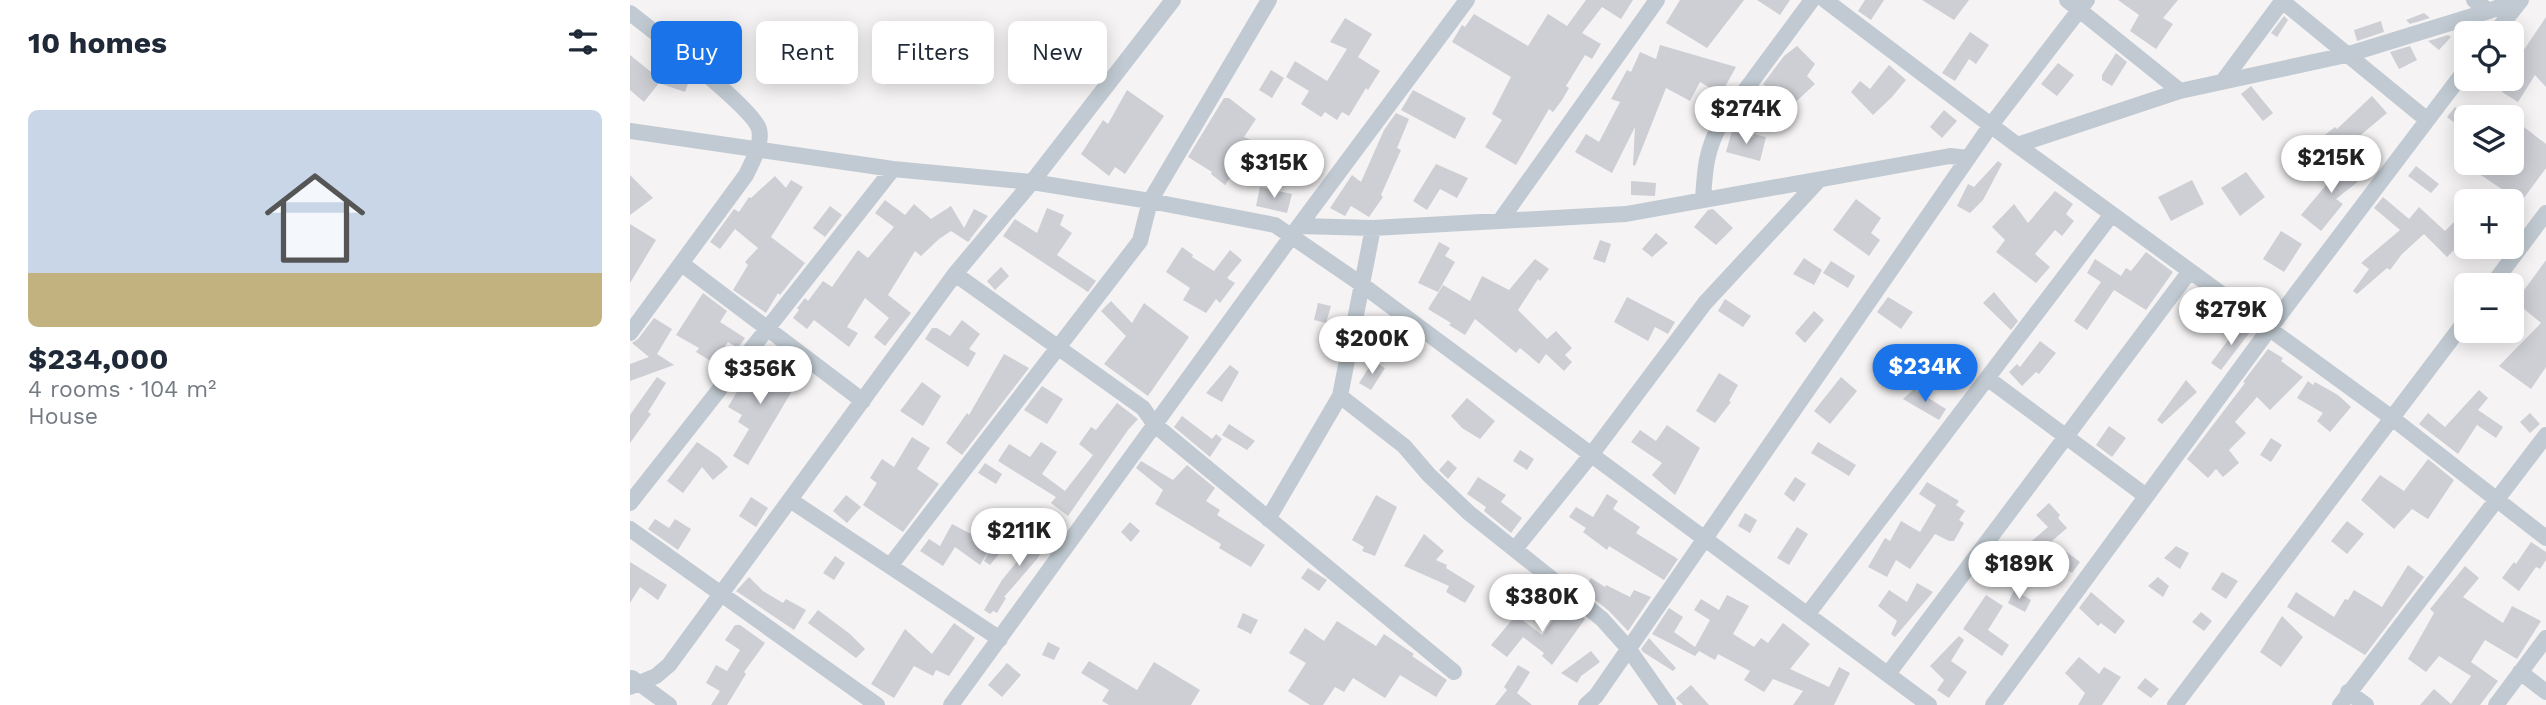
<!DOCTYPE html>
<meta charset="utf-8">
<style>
:root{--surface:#fff;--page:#f6f6f7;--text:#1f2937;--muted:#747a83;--line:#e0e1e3;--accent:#1a73e8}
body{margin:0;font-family:"Work Sans",sans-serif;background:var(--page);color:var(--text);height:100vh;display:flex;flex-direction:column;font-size:26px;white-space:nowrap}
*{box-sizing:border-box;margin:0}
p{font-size:23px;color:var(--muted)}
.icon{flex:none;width:38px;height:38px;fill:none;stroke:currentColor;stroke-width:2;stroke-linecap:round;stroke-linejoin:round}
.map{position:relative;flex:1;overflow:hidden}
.sheet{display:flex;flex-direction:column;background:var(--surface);width:630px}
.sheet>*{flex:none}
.top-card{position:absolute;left:21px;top:21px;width:665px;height:63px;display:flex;gap:14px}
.fabs{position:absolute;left:1824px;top:21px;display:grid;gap:14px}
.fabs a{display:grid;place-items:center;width:70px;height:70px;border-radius:10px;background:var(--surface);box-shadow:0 4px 18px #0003;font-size:35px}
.price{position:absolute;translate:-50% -60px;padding:0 16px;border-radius:24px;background:#fff;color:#222;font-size:23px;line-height:46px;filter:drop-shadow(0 2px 4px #0008)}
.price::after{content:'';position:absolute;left:50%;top:42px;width:21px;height:16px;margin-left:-10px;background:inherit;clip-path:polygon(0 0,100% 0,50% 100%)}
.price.current{background:var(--accent);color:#fff}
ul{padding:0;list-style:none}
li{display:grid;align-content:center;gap:14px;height:371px;padding:0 28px}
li+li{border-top:2px solid var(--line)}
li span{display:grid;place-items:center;height:217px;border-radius:10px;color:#555}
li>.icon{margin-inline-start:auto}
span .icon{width:126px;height:126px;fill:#fffc;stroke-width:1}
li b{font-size:30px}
h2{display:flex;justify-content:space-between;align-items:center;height:84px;padding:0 28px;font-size:30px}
.chip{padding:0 24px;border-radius:10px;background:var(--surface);box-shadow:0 4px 18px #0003;font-size:24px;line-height:63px}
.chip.current{background:var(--accent);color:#fff}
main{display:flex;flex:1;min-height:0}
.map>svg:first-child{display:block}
.building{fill:#cdcfd5}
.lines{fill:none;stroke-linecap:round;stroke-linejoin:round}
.minor{stroke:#c1cad2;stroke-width:16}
</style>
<main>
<section class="sheet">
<h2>10 homes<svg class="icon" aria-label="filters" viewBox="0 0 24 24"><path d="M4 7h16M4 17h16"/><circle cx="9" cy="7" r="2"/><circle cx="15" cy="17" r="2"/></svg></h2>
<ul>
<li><span style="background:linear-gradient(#c9d6e8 75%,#c2b280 0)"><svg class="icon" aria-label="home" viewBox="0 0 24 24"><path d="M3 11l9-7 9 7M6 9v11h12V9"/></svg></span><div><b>$234,000</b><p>4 rooms · 104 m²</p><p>House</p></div></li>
</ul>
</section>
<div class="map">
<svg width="1916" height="705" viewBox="0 0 1916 705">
<rect width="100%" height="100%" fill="#f5f3f3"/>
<path class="building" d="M956 0H1003L991 19 972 7 952 33 971 44 962 59 955 55 936 86 939 88 932 100 923 112 919 109 886 165 855 147 872 120 862 114 881 77 822 42 832 25 835 27 844 14 898 46 918 14 937 26Z
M1050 0H1114L1077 48 1036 23Z
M1127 0H1160L1150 15Z
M1235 0H1254L1241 20 1228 11Z
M1292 0H1339L1324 20Z
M1488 0H1548L1533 18 1543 24 1526 49 1500 31 1509 15Z
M1794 13 1800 18 1780 24 1776 20Z
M1654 16 1658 20 1647 37 1641 33Z
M1916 17V87L1905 75 1888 102 1872 92 1889 66 1885 63Z
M715 18 742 34 728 57 750 71 738 90 736 88 719 116 712 112 707 120 695 112 691 117 671 104 679 91 656 77 665 61 697 81 717 49 700 42Z
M1751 21 1754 32 1727 41 1724 30Z
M1340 32 1359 45 1346 64 1339 59 1325 81 1312 73Z
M1818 35 1821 37 1809 50 1798 41Z
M1030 45 1106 67 1091 94 1070 82 1060 101 1036 88 1005 166 1003 165 1005 127 982 173 945 152 956 134 969 142 990 102 981 99 997 70 1001 72 1010 52 1026 59Z
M1167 46 1185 64 1177 76 1185 84 1158 109 1148 97 1140 105 1129 93 1137 87 1133 84 1154 56Z
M1780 46 1787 60 1769 69 1760 52Z
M1486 53 1497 62 1482 86 1472 80V75Z
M0 55 26 76 36 61 57 72 61 75 55 92 29 83 14 102 0 90Z
M1428 63 1444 75 1427 96 1411 84Z
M1259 65 1276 80 1262 97 1243 115 1221 92 1230 81 1240 89Z
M641 70 654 78 642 98 629 90Z
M1621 86 1643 113 1633 121 1611 94Z
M497 90 534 116 495 174 485 167 479 176 451 154 473 120 478 124Z
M783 90 836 118 825 139 771 110Z
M1742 96 1757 113 1702 159 1688 140 1705 127 1707 129Z
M594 98H599L626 119 614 137 625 142 609 173 605 171 595 185 581 174 582 172 558 157Z
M1825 107 1836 116V132L1817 117Z
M1314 110 1327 121 1312 138 1300 127Z
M766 113 779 119 767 148 771 150 751 195 753 197 739 217 721 206 715 216 700 208 722 175 731 182 754 130Z
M1881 117 1916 144V168L1891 202 1833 163H1881Z
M1102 131 1123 137 1124 134 1136 137 1130 161 1096 152Z
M1711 155 1730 180 1706 199 1713 204 1691 231 1671 215 1707 172 1700 163Z
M1368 161 1372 164 1353 200 1340 213 1327 206 1338 184 1344 187Z
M806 164 838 178 827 198 810 189 797 210 783 201Z
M1786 166 1809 184 1801 193 1778 176Z
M1616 172 1635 197 1610 216 1591 188Z
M0 175 23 198 0 215Z
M145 176 156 188 161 180 173 187 141 237 175 263 150 295 148 293 136 313 103 290 118 265 115 262 128 248 105 229 90 249 80 242 104 209 109 212 119 197 121 198Z
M1562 180 1574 204 1541 221 1528 197Z
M1001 181 1026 183 1025 196 1001 195Z
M630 187 662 194 657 213 626 206Z
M1425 191 1443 204 1436 214 1444 221 1432 236 1425 230 1405 254 1420 267 1406 283 1366 252 1375 240 1362 227 1384 204 1398 223Z
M1753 197 1779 219 1789 207 1815 231 1836 210V238L1817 257 1794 234 1772 254 1760 270 1757 268 1727 294 1723 291 1739 269 1731 263 1770 230 1744 208Z
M1226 199 1251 218 1241 233 1250 240 1239 256 1203 230Z
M255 200 275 215 284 204 301 219 321 206 334 228 344 209 358 216 341 238 339 236 341 239 338 242 321 231 309 239 291 256 285 251 258 295 281 313 255 346 244 337 259 318 235 298 217 327 228 333 219 347 184 320 177 329 163 318 169 310 167 308 175 298 178 301 193 281 202 287 228 250 238 258 264 227 245 213Z
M200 206 212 215 195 237 183 228Z
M417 208 434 215 430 225 442 233 427 255 466 281 458 292 373 236 385 219 407 233Z
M1083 209 1103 228 1086 245 1064 227 1078 210Z
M0 224 26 240 0 283Z
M1651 231 1672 244 1654 272 1633 259Z
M1026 233 1038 243 1022 257 1012 249Z
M970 240 981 244 975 263 963 259Z
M809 242 820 248 815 256 825 262 808 292 788 283Z
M552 247 563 255 562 257 584 271 600 250 612 260 597 278 605 283 590 303 586 299 576 313 553 300 560 288 536 272Z
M1516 252 1543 272 1516 310 1484 290 1457 330 1444 321 1471 282 1457 273 1465 259 1491 276 1496 268 1501 271Z
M1174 258 1192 270 1184 285 1163 274Z
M905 259 919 269 910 281 908 279 888 310 917 339 926 331 942 348 935 355 942 362 934 371 916 354 909 364 890 348 886 353 845 319 835 335 819 325 821 323 798 309 813 285 840 301 852 276 879 290Z
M1916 260V367L1901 389 1869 366 1911 323 1881 298 1888 290 1892 293Z
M1201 261 1225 276 1218 288 1193 273Z
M371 267 379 276 365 290 357 281Z
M1364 292 1388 321 1381 330 1353 303Z
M73 293 97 311 90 322 115 338 108 348 98 342 84 363 66 352 69 348 46 335Z
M997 297 1045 322 1038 334 1025 327 1018 341 984 322Z
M1258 297 1283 312 1271 329 1247 312Z
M1095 299 1121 316 1113 327 1088 311Z
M481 301 502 323 514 303 559 337 518 396 474 364 496 336 471 311Z
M688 303 701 306 696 323 684 320Z
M1184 311 1194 320 1175 343 1165 333Z
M24 318 42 329 27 354 44 365 0 381V364L19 357 2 343 8 339Z
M332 320 350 334 339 349 346 353 338 367 295 339 302 328H307L320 336Z
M1610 324 1620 332 1591 370 1581 363Z
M1410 341 1426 353 1409 374 1406 372 1392 386 1379 372 1387 364 1390 367Z
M1638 349 1653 358 1651 361 1673 377 1640 410 1627 397 1605 422 1616 433 1599 450 1609 463 1593 477 1586 469 1578 478 1557 459 1615 383 1613 382Z
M374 354 399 368 332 455 316 443 337 413 339 415Z
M134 358 166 378 159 389 162 391 118 465 103 456 119 429 108 422 112 415 98 407 111 385 116 387Z
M743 361 755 368 741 390 729 383Z
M600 365 609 372 592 402 576 393Z
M1089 373 1108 385 1099 401 1101 402 1085 423 1066 411Z
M27 377 36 383 18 412 21 414 0 443V415Z
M1211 377 1227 391 1200 424 1184 411Z
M1556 380 1567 392 1532 424 1527 420Z
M1678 381 1683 385 1685 382 1708 395 1721 407 1700 432 1687 421 1693 413 1667 398Z
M292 382 311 396 293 426 270 411Z
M412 386 433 399 417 424 394 410Z
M1284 389 1316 409 1309 420 1273 399Z
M1849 390 1858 398 1848 410 1873 427 1866 438 1847 425 1828 454 1789 424 1798 413 1815 427Z
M837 398 865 421 850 439 832 428 821 416Z
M487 403 508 419 498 430 438 516 421 503 426 497 368 461 379 444 400 457 411 442 427 452 412 474 435 491 463 455 449 444 461 427 466 430Z
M1900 413 1910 424 1900 433 1890 422Z
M552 416 582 439 586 434 592 439 580 457 544 427Z
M599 424 625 441 617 450 592 435Z
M1037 425 1070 448 1045 495 1022 475 1032 463 1001 442 1010 430 1026 441Z
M1479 426 1496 438 1482 457 1466 445Z
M282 437 300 448 287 469 309 484 273 532 233 505 247 483 240 478 252 459 264 467Z
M1641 438 1652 445 1641 462 1630 455Z
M67 442 89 457 98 467 83 480 72 467 53 493 37 481Z
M1188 442 1226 465 1219 476 1181 453Z
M890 450 904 459 897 470 883 461Z
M1798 459 1824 480 1798 519 1782 509 1764 529 1731 500 1750 475 1774 491Z
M818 460 827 468 818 479 809 470Z
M511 461 543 480 557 465 585 488 576 501 590 510 587 515 635 545 621 567 589 548 591 544 525 504 533 490 506 468Z
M355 463 372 474 366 484 348 473Z
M848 477 876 495 871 502 892 518 881 533 854 511 856 507 837 494Z
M1165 477 1176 484 1164 502 1154 494Z
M1297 482 1329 501 1326 505 1335 511 1329 520 1334 523 1324 541H1319L1305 534 1280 569 1266 560 1257 577 1238 567 1255 538 1260 541 1271 521 1290 532 1306 505 1289 494Z
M977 494 988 501 983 509 1010 527 1006 533 1048 559 1034 580 979 546 977 550 953 532 956 528 939 517 946 507 963 517Z
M216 495 231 507 217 523 203 511Z
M746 495 767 507 745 556 732 551 734 547 722 540Z
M121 497 138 508 126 527 109 516Z
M1419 503 1430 515 1428 518 1437 528 1422 541 1450 562 1442 573 1435 568 1421 583 1412 574 1417 568 1397 545 1418 527 1406 515Z
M1115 513 1127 520 1120 533 1108 526Z
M380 515 394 523 360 565 354 561 363 545 353 539 359 528 369 534Z
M25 519 39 528 45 519 61 529 48 550 18 529Z
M1717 521 1734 534 1717 554 1701 541Z
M500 522 510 531 501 542 491 532Z
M322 524 362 545 350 565 325 547 313 566 290 551 299 539 310 546Z
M1167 527 1178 534 1159 565 1147 558Z
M404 528 407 530 408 528 421 536 407 559 374 597 376 598 367 613 363 611 360 614 354 610 372 580 389 559 386 557Z
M794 534 814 551 806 560 817 565 816 568 845 586 835 603 816 592 819 586 774 566Z
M1901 542 1916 552V560L1910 569 1906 567 1889 591 1872 578 1884 562 1886 564Z
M1546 546 1559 553 1550 569 1534 558Z
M205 556 215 563 204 580 193 573Z
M0 562 37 585 28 600 10 587 0 603Z
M1778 565 1794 577 1735 655 1657 607 1666 592 1704 617 1715 599 1718 600 1724 590 1752 607Z
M1835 566 1849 578 1833 597 1873 623 1882 606 1911 621 1887 659 1855 640 1841 662 1868 681 1850 705H1790L1804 689 1821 704 1841 676 1809 656 1796 672 1778 659 1804 613 1800 609Z
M678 568 697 580 689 591 671 578Z
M1592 572 1608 581 1596 599 1581 589Z
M119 577 133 591 153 603 156 599 176 610 164 630 106 591Z
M1528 577 1539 586 1533 597 1518 586Z
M961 578 975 587 976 585 1000 597 1004 590 1021 597 998 631 979 611 953 590Z
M1287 583 1303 592 1265 637 1261 634 1267 621 1248 606 1259 590 1277 602Z
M1384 590 1401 600 1395 612 1378 603Z
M1461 592 1495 621 1485 634 1471 623 1468 626 1449 608Z
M1097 595 1119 606 1103 634 1124 647 1131 638 1138 643 1153 623 1180 644 1160 669 1199 687 1209 667 1220 673 1204 705H1163L1173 691 1143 679 1134 692 1114 680 1120 671 1088 654 1085 660 1069 651 1065 656 1022 634 1039 608 1053 617 1044 632 1065 647 1080 620 1064 610 1071 599 1089 610Z
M1356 595 1373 606 1358 630 1379 645 1372 656 1333 629Z
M935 603 955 619 922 665 912 656 914 653 893 637 877 657 861 645 886 615 912 635Z
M188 610 220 634 235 649 226 658 178 623Z
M1571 612 1582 621 1574 631 1562 622Z
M613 613 628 620 621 634 607 627Z
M1652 616 1673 637 1651 667 1630 652Z
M707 621 746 646 754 634 784 654 782 656 817 680 806 697 770 675 755 698 723 678 714 692 705 687 693 705H680L658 691 676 663 659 653 675 628 694 641Z
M324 623 345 638 319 676 306 670 303 676 284 666 264 698 241 684 275 629 302 654Z
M105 625H110L135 643 114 672 116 674 97 705H81L90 691 76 683 86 665 97 671 110 650 95 640Z
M1329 636 1334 640 1321 661 1337 672 1319 698 1307 690 1314 680 1300 666Z
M1019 638 1046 668 1043 671 1013 652 1011 649Z
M418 642 430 648 424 660 412 655Z
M961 651 970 662 951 676 947 683 931 673Z
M1449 657 1469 674 1474 667 1491 677 1472 705H1448L1455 693 1435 673Z
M459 661 507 690 524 662 570 690 561 705H479L472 701 479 690 451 673Z
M377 663 391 675 372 697 358 685Z
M888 665 900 672 887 693 902 705H865L877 690 874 687Z
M1515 678 1529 689 1521 698 1507 688Z
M1061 685 1079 705H1053L1046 698Z"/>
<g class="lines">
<path class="minor" d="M1195 0 1387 145 1762 418 1916 538
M1437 0 1550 91
M1844 0 1859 11
M1652 1 1796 119
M0 13C22 30 123 108 129 129 133 144 122 162 116 175L0 333
M1865 33 1891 0
M1593 81 1653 0
M0 131 263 169 402 182 520 201 645 225 731 284 1299 705
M1387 145 1550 91 1716 55 1859 11 1887 0
M1073 199C1075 168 1076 150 1091 123L1182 0
M870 221 1027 0
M669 226 743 228 996 214 1320 156 1338 158
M52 264 233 401
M325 274 513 408 525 425 824 672
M1862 285 1916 213
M1357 378 1516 496
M710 396 774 446 799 475 839 513 972 619 998 648 1038 705
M160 500 370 639
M0 503 263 169
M638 519 710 396 743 228
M0 529 247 705
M885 549 961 455 1075 303 1188 181
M260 566 510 241 520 201 639 0
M1177 615 1482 214
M1890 672 1916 692
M1258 674 1560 271
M2 678 39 705
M0 687 26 676 39 665 325 274 402 182 543 0
M1718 692 1736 705
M321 705 669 226 837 0
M956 705 966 696 1361 125 1457 0
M1363 705 1640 328 1836 69
M1545 705 1836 320
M1710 705 1916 435
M1866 705 1916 638"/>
</g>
</svg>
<div class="fabs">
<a><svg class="icon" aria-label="locate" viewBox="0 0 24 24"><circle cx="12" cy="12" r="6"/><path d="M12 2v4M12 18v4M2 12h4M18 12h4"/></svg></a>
<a><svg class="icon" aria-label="layers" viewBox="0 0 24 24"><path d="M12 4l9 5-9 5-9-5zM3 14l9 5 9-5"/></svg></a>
<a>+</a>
<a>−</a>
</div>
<b class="price" style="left:1116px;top:146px">$274K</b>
<b class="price" style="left:1701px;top:195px">$215K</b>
<b class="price" style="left:644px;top:200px">$315K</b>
<b class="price" style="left:1601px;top:347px">$279K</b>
<b class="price" style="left:742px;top:376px">$200K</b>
<b class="price current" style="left:1295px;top:404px">$234K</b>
<b class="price" style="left:130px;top:406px">$356K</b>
<b class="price" style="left:389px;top:568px">$211K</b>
<b class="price" style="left:1389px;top:601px">$189K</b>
<b class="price" style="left:912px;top:634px">$380K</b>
<div class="top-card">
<a class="chip current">Buy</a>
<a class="chip">Rent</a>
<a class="chip">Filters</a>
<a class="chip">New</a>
</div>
</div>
</main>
